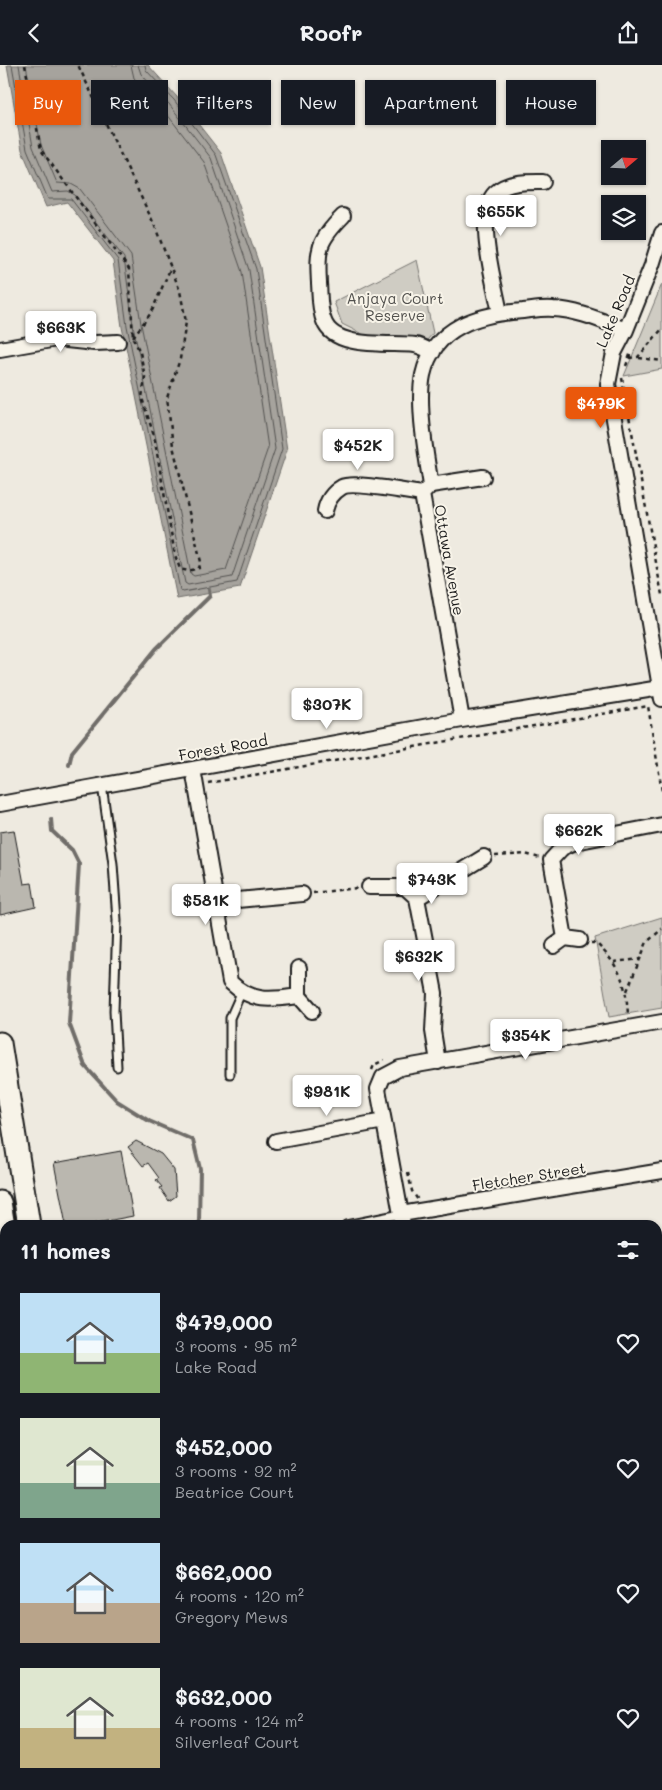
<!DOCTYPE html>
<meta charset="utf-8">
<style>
:root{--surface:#171b24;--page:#20242c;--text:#f1f3f6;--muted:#9ea1a6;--accent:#ea580c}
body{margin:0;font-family:Mali,sans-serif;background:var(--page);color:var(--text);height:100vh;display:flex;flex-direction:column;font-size:19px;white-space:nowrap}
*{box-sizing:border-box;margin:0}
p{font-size:16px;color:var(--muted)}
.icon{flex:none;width:28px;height:28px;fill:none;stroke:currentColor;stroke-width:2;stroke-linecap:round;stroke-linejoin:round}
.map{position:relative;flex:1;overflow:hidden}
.details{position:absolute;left:0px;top:1155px;width:662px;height:570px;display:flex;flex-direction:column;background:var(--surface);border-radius:15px 15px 0 0;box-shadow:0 1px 4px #0004}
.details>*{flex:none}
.hud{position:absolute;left:15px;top:15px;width:632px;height:45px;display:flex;gap:10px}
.needle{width:32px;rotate:71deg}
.fabs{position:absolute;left:601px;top:75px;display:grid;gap:10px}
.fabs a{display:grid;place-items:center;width:45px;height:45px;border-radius:0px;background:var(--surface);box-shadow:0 1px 4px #0004;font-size:25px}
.price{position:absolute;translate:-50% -42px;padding:0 11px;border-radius:5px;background:#fff;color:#222;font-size:16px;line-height:32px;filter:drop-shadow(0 1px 2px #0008)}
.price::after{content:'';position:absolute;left:50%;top:30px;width:15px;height:11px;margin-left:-8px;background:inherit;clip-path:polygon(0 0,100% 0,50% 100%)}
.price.on{background:var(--accent);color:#fff}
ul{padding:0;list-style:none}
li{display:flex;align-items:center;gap:15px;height:125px;padding:0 20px}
li span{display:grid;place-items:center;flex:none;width:140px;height:100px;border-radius:0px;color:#555}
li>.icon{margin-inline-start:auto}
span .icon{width:60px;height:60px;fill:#fffc;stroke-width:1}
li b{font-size:21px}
h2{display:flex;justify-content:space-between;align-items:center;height:60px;padding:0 20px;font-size:21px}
.chip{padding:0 18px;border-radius:0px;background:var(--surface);box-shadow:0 1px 4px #0004;font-size:18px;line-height:45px}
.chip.on{background:var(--accent);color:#fff}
header{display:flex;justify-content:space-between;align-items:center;height:65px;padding:0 20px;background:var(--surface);font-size:22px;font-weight:700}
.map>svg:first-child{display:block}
.built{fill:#dedbd1}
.green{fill:#cfccc3;stroke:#767470}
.water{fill:#a6a39d;stroke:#6f6d69}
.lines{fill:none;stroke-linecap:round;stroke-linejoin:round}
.shore{stroke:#535250;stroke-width:1}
.stream{stroke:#6f6d69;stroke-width:4}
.building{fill:#bab7af;stroke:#1c1c1c}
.lane-casing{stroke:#1c1c1c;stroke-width:11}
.street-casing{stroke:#1c1c1c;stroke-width:18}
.primary-casing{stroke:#1c1c1c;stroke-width:25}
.path{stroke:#1c1c1c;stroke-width:2.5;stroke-dasharray:4 4;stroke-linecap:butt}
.lane{stroke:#f7f3e8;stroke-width:7}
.street{stroke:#f7f3e8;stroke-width:14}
.primary{stroke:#f7f3e8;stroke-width:21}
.labels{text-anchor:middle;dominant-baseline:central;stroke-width:4;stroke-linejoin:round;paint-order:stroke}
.park-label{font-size:15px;fill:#52514e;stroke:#f7f3e8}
.street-label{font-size:15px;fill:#1c1c1c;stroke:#f7f3e8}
</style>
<header><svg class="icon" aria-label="back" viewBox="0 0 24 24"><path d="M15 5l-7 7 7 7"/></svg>Roofr<svg class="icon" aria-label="share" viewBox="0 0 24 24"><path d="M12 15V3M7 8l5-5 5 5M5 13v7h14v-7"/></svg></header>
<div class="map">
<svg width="662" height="1725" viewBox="0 0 662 1725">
<rect width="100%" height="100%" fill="#eeeae0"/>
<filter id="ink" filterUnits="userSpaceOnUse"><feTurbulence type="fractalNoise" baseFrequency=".02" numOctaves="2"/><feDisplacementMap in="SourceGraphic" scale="10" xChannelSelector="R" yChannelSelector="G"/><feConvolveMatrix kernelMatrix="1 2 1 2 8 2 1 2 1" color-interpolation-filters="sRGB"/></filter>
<g filter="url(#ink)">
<path class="built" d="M191 1720H307L308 1725H192Z"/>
<path class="green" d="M417 195 433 268 423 280 409 274 364 270 342 259 334 237Z
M662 219V304L624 311Z
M662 852V943L609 952 595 873Z"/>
<path class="water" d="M7 0H148L177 32 221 88 260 202 287 385 240 523 177 534 122 262 113 196 67 137 46 142 22 85Z"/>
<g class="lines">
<path class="shore" d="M12 0 27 84 48 134H71L118 195 127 261 180 525 183 527 237 517 282 384 256 204 216 90 174 35 146 5 145 0
M19 0 33 82 52 127 68 126 75 130 124 193 133 260 185 518 188 520 232 512 275 384 249 205 211 93 169 39 141 9 138 0
M26 0 41 80 57 118 71 119 80 124 131 191 141 259 191 509 194 511 226 505 268 383 242 207 204 97 163 44 134 13 131 0"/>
<path class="stream" d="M69 700 72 687 156 584 210 531 209 525
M51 754 52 766 72 785 79 799 69 958 85 1001 117 1036 149 1056 193 1075 200 1104 199 1156 202 1160"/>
</g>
<path class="building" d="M14 765 24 819 32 818 36 842 0 850V767Z
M136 1076 161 1089 174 1105 176 1131 169 1136 160 1123 162 1122 156 1115 159 1113 148 1098 143 1101 128 1082Z
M121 1086 133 1151 86 1160H66L54 1098Z"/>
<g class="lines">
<g class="lane-casing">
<path id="lane" d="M102 720 113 799 117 855 114 946 117 1002
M230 1009V953L241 928
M346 1160 401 1149"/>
</g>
<g class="street-casing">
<path id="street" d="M343 151C318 176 317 184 319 218 320 231 319 244 324 256 334 285 391 277 415 280 421 281 427 285 433 287
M662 168 652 200 626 265 614 288 608 319 662 634
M500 248C495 220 474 149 495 128 507 116 528 117 543 117
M0 284 57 274 95 278 118 277
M431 420 483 412
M325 446C327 435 332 428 342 422 353 416 407 427 422 429
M462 655 422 429 431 420C426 391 417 338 423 310 434 261 479 249 523 246 533 245 543 243 553 244 578 245 602 256 626 265
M193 704 230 917C252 938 271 935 299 931
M0 739 462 655 660 623
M369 822H405L417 833 484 792
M417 833 435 928 433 966 438 997
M216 837 302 829
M565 873 551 795 562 783 575 777 662 760
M554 881 565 873 580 875
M299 903V931L312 946
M276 1076 384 1056
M401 1149 662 1106
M403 1160 378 1024 383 1012 400 1003 662 957
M658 1286 662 1285
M0 1359 5 1358
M0 1471 5 1470
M180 1720V1725
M377 1720 378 1725
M538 1720 539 1725"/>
</g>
<g class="primary-casing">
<path id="primary" d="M0 978 29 1160
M0 1137 5 1168
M115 1720 117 1725
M145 1720 147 1725"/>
</g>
<path class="path" d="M25 0 41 85 129 204 133 273 140 287 145 312 142 333 154 371 175 490 180 504 188 506 199 503 201 497 173 381 167 333 180 294 186 257 180 226 154 159 78 0
M133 272 151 248 171 202
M629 293 638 292 662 264
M639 293 662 296
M626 301 631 287
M622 313 662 530
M208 718 648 641 662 726
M495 791 525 789 540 793
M313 828 357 823
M591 878H596C620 902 626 916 628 950
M614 897 640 894
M627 926 647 877 662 864
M372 1005 374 1000 384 995
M408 1108 412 1126 418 1135"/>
<use href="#lane" class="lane"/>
<use href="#street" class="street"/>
<use href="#primary" class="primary"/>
</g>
</g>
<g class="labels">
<g class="park-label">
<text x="395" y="233">Anjaya Court<tspan x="395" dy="17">Reserve</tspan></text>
</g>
<g class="street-label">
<text transform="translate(615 246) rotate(-67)">Lake Road</text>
<text transform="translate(450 495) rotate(80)">Ottawa Avenue</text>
<text transform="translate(223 682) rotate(-10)">Forest Road</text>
<text transform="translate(529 1111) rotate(-9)">Fletcher Street</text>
</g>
</g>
</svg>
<div class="fabs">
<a><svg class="needle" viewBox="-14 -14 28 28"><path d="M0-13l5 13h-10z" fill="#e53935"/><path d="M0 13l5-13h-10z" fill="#9ea1a6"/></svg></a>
<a><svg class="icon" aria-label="layers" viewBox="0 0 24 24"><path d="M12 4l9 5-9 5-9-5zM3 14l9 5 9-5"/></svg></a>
</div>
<b class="price" style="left:501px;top:172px">$655K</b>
<b class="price" style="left:61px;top:288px">$663K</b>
<b class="price on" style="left:601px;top:364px">$479K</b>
<b class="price" style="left:358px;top:406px">$452K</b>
<b class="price" style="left:327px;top:665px">$307K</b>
<b class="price" style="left:579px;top:791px">$662K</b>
<b class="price" style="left:432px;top:840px">$743K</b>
<b class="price" style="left:206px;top:861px">$581K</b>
<b class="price" style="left:419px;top:917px">$632K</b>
<b class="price" style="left:526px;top:996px">$354K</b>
<b class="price" style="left:327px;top:1052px">$981K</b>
<div class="hud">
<a class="chip on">Buy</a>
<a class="chip">Rent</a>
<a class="chip">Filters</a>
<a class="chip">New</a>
<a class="chip">Apartment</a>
<a class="chip">House</a>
</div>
<section class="details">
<h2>11 homes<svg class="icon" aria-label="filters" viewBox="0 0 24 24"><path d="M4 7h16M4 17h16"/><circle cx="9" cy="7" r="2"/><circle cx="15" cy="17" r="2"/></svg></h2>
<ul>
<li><span style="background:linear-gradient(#bfe0f5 60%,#8fb573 0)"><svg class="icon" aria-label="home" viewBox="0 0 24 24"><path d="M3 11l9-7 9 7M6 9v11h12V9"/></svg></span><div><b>$479,000</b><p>3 rooms · 95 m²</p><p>Lake Road</p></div><svg class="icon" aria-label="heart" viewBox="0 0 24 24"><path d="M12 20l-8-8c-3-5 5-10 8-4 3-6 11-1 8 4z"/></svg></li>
<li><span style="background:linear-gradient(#dfe7d0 65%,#7fa58c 0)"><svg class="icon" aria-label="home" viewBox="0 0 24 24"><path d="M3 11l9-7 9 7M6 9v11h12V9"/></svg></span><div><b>$452,000</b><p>3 rooms · 92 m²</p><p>Beatrice Court</p></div><svg class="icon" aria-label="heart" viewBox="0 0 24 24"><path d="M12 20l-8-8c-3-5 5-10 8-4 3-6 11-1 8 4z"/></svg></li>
<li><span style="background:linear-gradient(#bfe0f5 60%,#b9a48a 0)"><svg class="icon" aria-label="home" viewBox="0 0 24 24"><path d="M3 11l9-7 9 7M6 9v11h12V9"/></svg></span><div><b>$662,000</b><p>4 rooms · 120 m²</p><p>Gregory Mews</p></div><svg class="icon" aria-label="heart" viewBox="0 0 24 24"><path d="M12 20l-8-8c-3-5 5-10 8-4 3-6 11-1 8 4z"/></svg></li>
<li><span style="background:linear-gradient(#dfe7d0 60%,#c2b280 0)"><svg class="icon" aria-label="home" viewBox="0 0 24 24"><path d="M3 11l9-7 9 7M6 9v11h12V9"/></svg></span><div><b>$632,000</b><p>4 rooms · 124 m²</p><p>Silverleaf Court</p></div><svg class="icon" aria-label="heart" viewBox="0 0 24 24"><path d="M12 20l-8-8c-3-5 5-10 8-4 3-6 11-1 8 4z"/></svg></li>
</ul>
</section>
</div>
